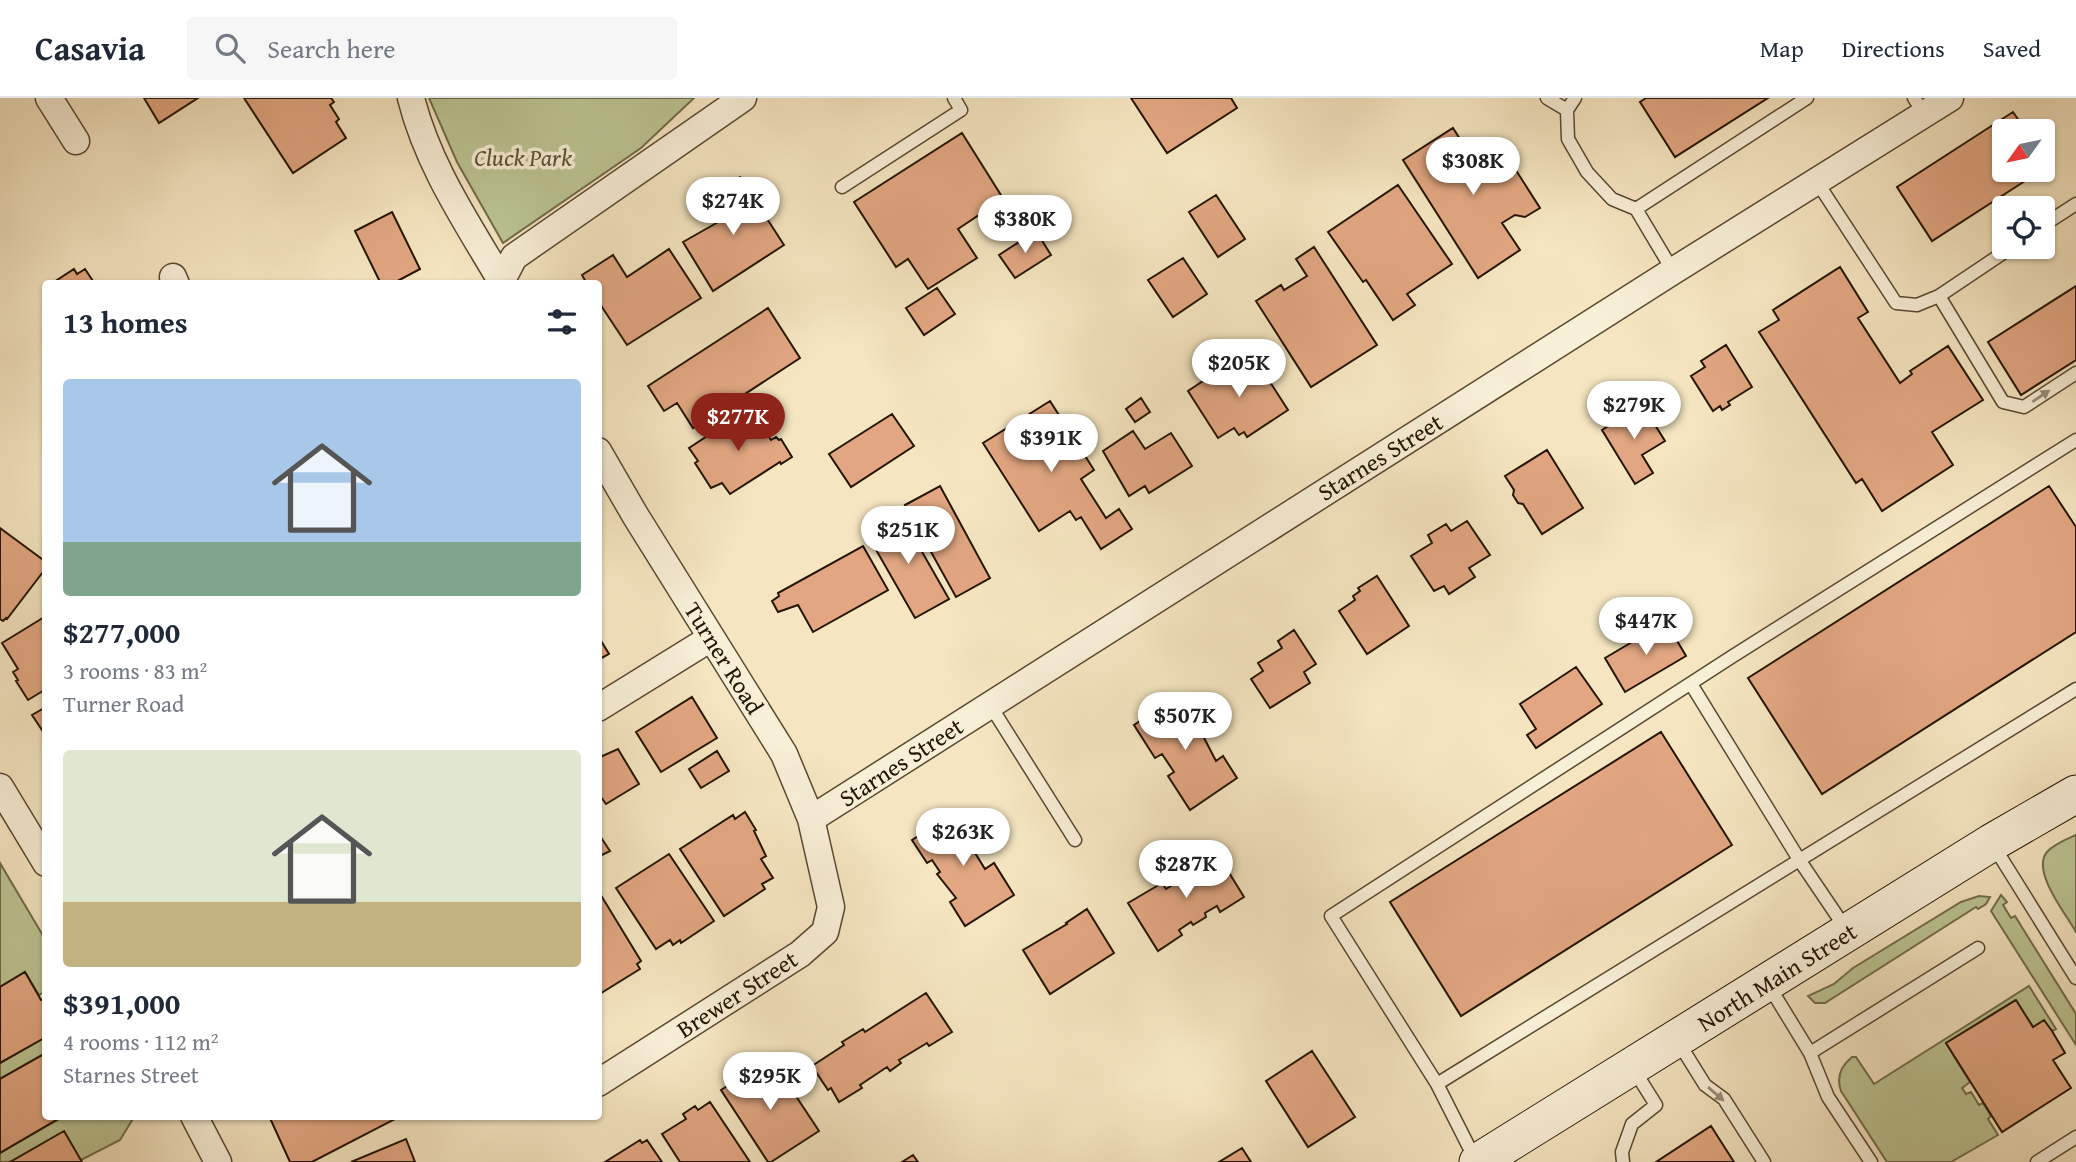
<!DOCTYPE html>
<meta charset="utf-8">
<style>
:root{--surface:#fff;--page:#f6f6f7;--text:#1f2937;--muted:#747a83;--line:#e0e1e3;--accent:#8f2418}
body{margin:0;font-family:"Gentium Book Plus",serif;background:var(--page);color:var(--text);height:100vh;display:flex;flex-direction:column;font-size:26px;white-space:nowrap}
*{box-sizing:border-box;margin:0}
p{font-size:23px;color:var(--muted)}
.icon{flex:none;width:38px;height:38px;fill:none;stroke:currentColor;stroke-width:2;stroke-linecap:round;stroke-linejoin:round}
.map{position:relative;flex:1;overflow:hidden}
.side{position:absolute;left:42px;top:182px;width:560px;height:840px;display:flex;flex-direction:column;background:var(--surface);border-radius:7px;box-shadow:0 2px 5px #0004}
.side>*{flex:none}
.needle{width:46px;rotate:237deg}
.buttons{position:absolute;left:1992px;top:21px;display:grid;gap:14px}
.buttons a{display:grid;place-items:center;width:63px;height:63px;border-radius:7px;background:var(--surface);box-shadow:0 2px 5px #0004;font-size:35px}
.price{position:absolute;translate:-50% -60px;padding:0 16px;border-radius:24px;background:#fff;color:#222;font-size:23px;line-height:46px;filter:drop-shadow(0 2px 4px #0008)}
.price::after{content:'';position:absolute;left:50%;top:42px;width:21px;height:16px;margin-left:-10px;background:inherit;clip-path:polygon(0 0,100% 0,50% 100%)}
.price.active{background:var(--accent);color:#fff}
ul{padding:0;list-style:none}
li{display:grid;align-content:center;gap:14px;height:371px;padding:0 21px}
li span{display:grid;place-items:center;height:217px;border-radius:7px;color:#555}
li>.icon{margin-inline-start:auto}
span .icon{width:126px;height:126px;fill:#fffc;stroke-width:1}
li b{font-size:30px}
h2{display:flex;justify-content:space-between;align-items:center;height:84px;padding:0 21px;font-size:30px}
header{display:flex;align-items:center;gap:42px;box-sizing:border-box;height:98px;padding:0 35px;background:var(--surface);border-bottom:2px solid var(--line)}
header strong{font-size:33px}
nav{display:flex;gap:38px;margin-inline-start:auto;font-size:24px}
.search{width:490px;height:63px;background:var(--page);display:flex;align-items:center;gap:18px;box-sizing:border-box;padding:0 24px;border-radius:7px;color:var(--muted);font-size:26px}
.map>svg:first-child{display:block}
.green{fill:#bcc593;stroke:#706c4a;stroke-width:2}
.building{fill:#e2a782;stroke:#251400;stroke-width:2}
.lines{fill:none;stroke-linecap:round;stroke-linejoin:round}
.lane-casing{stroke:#594830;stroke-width:15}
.street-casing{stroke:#594830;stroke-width:29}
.secondary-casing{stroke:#251400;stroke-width:39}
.lane{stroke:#f8efd7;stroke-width:12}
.street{stroke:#f8efd7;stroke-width:26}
.secondary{stroke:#f8efd7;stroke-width:37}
.oneway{fill:#998c76}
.labels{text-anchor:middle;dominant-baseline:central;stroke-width:7;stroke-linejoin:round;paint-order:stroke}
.park-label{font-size:24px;font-style:italic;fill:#5a5233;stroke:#f8efd7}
.street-label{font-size:24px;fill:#251400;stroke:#f8efd7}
</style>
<header>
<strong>Casavia</strong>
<div class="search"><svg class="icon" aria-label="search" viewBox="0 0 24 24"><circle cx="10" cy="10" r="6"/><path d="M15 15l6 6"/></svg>Search here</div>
<nav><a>Map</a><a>Directions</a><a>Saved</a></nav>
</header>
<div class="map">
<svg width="2076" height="1064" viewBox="0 0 2076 1064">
<rect width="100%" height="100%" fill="#f5e6c1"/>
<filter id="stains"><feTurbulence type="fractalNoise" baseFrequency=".00286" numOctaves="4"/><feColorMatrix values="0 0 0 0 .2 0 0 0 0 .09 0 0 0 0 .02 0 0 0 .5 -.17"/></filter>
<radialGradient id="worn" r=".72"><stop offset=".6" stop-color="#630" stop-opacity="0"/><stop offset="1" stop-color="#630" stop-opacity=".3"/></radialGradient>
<path class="green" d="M429 0H694L641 50 503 145 457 64Z
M2076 737V834C2066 816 2031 773 2047 754 2054 746 2067 741 2076 737Z
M0 765 45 841V894L39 897 25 874 0 889Z
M2001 797 2007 804 2003 807 2011 820 2015 818 2076 916V947L1991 813Z
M1979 798 1990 799 1986 806 1978 811 1976 809 1825 905H1815L1808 898 1834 886 1853 870 1961 804Z
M2029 888 2056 931 2052 933 2033 929 2015 902 1946 945 1970 984 1962 990 1966 996 1971 994 1979 1007 1983 1005 1991 1018 1988 1021 1998 1037 1951 1064H1887L1841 993C1836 979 1841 968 1852 959H1856L1874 986Z
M45 939V955L0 981V965Z
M63 1019H134L120 1042 81 1062 0 1064V1055Z"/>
<path class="building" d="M144 0H198L159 25Z
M244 0H331L334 4 330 7 339 21 336 24 346 40 293 75Z
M1131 0H1231L1237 10 1167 55Z
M1646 0H1768L1675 59 1640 4Z
M2013 14 2026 33H2004V72H2042L1932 143 1897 89Z
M1453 30 1472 60 1498 44 1540 110 1525 119 1515 117 1502 125 1520 152 1478 180 1403 62Z
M962 35 1004 102 995 107 1004 121 988 132 979 117 958 131 977 160 928 191 908 161 896 169 854 104Z
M740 79 784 147 713 193 683 144 727 119 713 96Z
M1398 87 1452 166 1407 196 1415 207 1393 222 1366 182 1363 184 1328 134Z
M1216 97 1245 141 1218 159 1189 114Z
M392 114 420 171 392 186H381L355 133Z
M1036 133 1051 157 1015 180 999 157Z
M1314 149 1377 247 1311 289 1256 203 1281 187 1284 192 1307 178 1296 161Z
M669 151 701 200 627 247 598 203V186H587L582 177 613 157 627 179Z
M1183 160 1207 196 1173 219 1148 182Z
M1840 169 1868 214 1858 220 1900 285 1912 276 1910 273 1948 248 1983 302 1932 334 1953 367 1882 413 1862 381 1856 385 1759 234 1779 222 1773 212Z
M74 171 77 176 85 171 95 186H51Z
M2076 188V262L2021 297 1988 244Z
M937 190 955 216 924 237 906 210Z
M768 210 800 260 693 330 677 305 664 313 648 288Z
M1726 247 1752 289 1728 304 1730 307 1722 312 1720 308 1713 313 1691 278 1705 269 1701 263Z
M1252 256 1288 312 1247 339 1244 334 1239 337 1234 330 1218 340 1188 293 1209 279 1211 283Z
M1141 300 1150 314 1135 324 1126 311Z
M1050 303 1094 372 1081 381 1106 420 1119 411 1132 431 1101 451 1081 419 1076 422 1070 413 1039 433 983 345Z
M1642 306 1665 343 1642 357 1653 375 1635 386 1602 332Z
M750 310 771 342 776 339 779 342 781 341 792 359 781 366 780 364 730 396 722 385 711 390 695 365 698 363 689 350Z
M892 316 914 348 851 389 829 356Z
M1133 333 1145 351 1171 335 1192 368 1149 395 1145 388 1129 398 1103 353Z
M1547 352 1583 410 1542 436 1523 406 1518 405 1513 397 1514 392 1505 378Z
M940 388 990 480 956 499 905 407Z
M2049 388 2076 429V534L1822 696 1748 580Z
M901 417 949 501 915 520 867 436Z
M1467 423 1490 457 1469 470 1475 479 1449 496 1444 488 1434 493 1411 458 1432 445 1428 437 1446 426 1451 433Z
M0 430 46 464V470L7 521 6 520 3 523 0 521Z
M863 448 888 492 813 534 798 507 778 514 772 503 779 498 778 495Z
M1377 478 1409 528 1367 556 1339 513 1355 502 1353 498 1360 493 1358 490Z
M46 518V591L28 602 16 583 18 582 13 574 18 571 2 545Z
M1666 524 1686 558 1625 594 1605 560Z
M1294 532 1316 566 1304 574 1310 585 1270 610 1251 581 1263 573 1258 565 1282 550 1278 543Z
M598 538 609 556 598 562Z
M1576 569 1602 606 1536 650 1527 637 1536 631 1520 606Z
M1181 596 1196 618 1190 623 1198 636 1201 634 1216 663 1223 658 1237 680 1190 712 1168 678 1174 674 1162 656 1155 660 1134 627Z
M692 599 717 640 661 674 636 634Z
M46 609V638L32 617Z
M1661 634 1732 747 1461 918 1390 804Z
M618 651 639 686 606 706 598 695V660Z
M717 653 729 673 701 690 689 671Z
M959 712 980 744 972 750 985 771 994 765 1014 797 965 828 950 804 956 800 937 776 940 774 932 762 927 765 912 742Z
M745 714 756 732 754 733 766 758 761 761 773 780 762 786 765 791 724 818 680 751 733 717 735 721Z
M598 735 610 753 598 759Z
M1215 752 1244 799 1220 814 1217 808 1205 815 1206 819 1193 827 1191 824 1179 832 1182 837 1158 853 1128 805 1162 785 1166 791 1186 779 1182 772Z
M669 756 714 823 681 845 680 842 673 847 670 842 656 851 616 790Z
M602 799 641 863 637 866 640 871 598 897V802Z
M1087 811 1114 855 1050 896 1023 852 1067 826 1066 825Z
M25 874 41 902 46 901V939L0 965V889Z
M926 895 952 934 929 948 927 945 899 962 901 965 890 973 887 969 860 987 862 990 839 1004 831 990 828 992 812 968 844 947 842 944 863 931 865 934Z
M2016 902 2033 929 2044 922 2052 933 2065 955 2053 962 2071 990 2002 1034 1946 945Z
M1312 953 1355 1019 1308 1049 1266 983Z
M46 955V1018H63L0 1055V981Z
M776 968 819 1033 771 1064H768L721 992 754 971 759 979Z
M710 1004 750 1064H680L662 1036 686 1021 683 1016 695 1008 698 1012Z
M269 1018H399V1019L312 1064H290Z
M1711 1028 1734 1064H1656Z
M64 1033 82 1064H10Z
M406 1041 415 1064H351Z
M640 1042 642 1045 647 1042 662 1064H605Z
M1242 1050 1251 1064H1219Z
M913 1057 918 1064H902Z"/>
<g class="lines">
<g class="lane-casing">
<path id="lane" d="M1547 0 1567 12
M1575 0 1567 12 1568 41 1587 74 1612 101 1636 111 1673 173
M1914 0 1924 16
M1817 84 1896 205 1917 207 1939 198 2012 149
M842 89 961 12 954 0
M1636 111 1807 0
M2042 128 2076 106
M1939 198 2003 304 2024 309 2076 275
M1691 586 1800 763 1846 831
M990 607 1075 742
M1993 747 2076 880
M1769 888 1810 955 1828 999 1871 1064
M1677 942 1705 987 1724 1001 1764 1064
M1810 955 1978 850
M1437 986 2076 591
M1475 1061 1437 986 1331 818 1733 558 2076 342
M1623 1064 1622 1054 1632 1026 1656 1007 1634 972
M2037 1064 2076 1039"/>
</g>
<g class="street-casing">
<path id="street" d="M49 0 76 43
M411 0C428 68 468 126 503 186
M173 179 176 186
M500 186 514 159 743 0
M598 353 635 417 784 656 811 721 831 809 825 834 800 856 598 985
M598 610 711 540
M0 689 46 765
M811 721 1673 173 1950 0
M194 1018 218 1064"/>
</g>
<g class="secondary-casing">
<path id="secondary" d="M1478 1064 1991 745 2076 696"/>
</g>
<use href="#lane" class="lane"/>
<use href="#street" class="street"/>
<use href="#secondary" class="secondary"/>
</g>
<defs><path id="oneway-solid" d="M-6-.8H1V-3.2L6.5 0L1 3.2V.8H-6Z" transform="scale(1.75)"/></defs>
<g class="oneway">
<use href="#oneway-solid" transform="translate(2041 298) rotate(-34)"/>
<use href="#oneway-solid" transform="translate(1716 996) rotate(41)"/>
</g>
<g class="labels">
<g class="park-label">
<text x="523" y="59">Cluck Park</text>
</g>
<g class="street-label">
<text transform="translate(1380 359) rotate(-32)">Starnes Street</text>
<text transform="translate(724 560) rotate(58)">Turner Road</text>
<text transform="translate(901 664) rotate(-33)">Starnes Street</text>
<text transform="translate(1777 879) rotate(-32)">North Main Street</text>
<text transform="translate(737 896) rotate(-33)">Brewer Street</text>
</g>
</g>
<rect width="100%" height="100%" filter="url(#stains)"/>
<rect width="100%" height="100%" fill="url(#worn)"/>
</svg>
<div class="buttons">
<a><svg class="needle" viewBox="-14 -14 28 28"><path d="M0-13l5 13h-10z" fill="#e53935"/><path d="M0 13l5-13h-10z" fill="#747a83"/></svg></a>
<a><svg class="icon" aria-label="locate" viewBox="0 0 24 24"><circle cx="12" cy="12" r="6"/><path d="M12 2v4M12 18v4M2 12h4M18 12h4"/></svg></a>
</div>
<b class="price" style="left:1473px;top:99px">$308K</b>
<b class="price" style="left:733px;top:139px">$274K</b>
<b class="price" style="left:1025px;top:157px">$380K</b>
<b class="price" style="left:1239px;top:301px">$205K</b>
<b class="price" style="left:1634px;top:343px">$279K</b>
<b class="price active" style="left:738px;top:355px">$277K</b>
<b class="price" style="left:1051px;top:376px">$391K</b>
<b class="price" style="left:908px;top:468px">$251K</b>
<b class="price" style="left:1646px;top:559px">$447K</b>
<b class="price" style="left:1185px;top:654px">$507K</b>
<b class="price" style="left:963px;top:770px">$263K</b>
<b class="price" style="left:1186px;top:802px">$287K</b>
<b class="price" style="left:770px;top:1014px">$295K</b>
<section class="side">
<h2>13 homes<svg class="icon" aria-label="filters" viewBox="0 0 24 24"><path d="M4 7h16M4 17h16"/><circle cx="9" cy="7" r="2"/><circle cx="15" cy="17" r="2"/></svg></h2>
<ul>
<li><span style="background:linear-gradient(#a9c7e8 75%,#7fa58c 0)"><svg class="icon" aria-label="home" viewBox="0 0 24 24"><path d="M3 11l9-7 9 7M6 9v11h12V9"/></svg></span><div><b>$277,000</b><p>3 rooms · 83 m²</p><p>Turner Road</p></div></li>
<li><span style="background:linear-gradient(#dfe7d0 70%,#c2b280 0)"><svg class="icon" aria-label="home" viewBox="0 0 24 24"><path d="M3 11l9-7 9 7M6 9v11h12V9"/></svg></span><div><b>$391,000</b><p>4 rooms · 112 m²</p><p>Starnes Street</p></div></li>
</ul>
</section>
</div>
